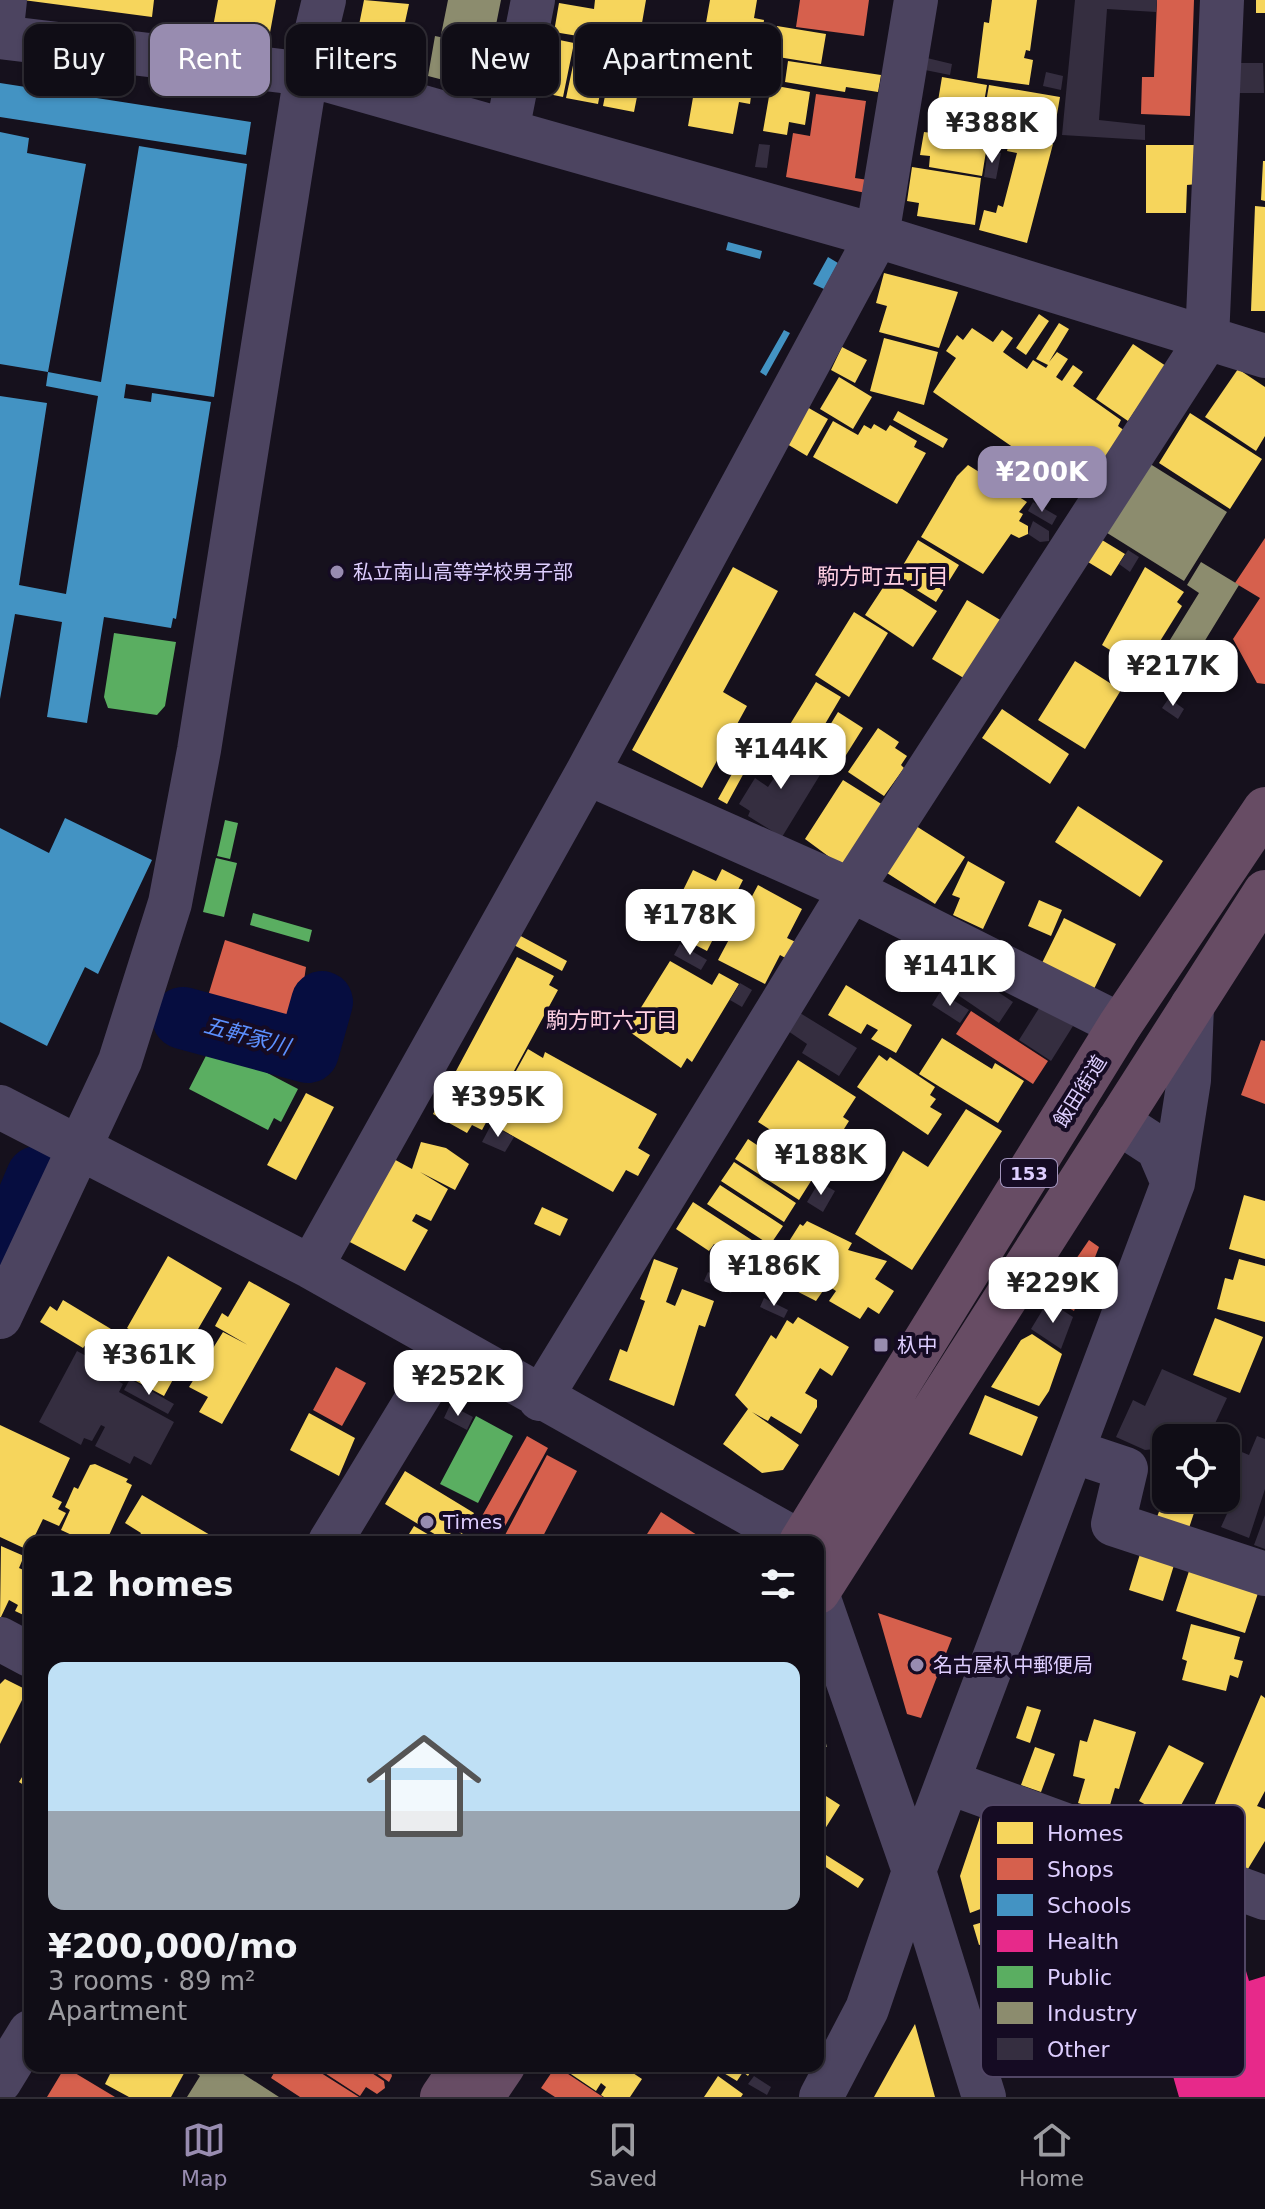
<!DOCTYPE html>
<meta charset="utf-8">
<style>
:root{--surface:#100d16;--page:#19161f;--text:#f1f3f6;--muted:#9c9ca1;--line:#302d35;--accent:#988cb0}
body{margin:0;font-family:"DejaVu Sans","Noto Sans JP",sans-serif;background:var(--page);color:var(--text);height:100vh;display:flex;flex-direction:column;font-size:30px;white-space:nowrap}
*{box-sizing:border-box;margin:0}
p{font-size:26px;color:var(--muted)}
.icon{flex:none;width:44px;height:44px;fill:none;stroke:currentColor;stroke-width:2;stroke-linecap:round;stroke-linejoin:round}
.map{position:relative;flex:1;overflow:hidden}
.sheet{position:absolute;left:24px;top:1536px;width:800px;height:536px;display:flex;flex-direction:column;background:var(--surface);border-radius:16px;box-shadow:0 2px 6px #0004,0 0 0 2px var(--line)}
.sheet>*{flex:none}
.banner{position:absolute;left:24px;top:24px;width:800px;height:72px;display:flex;gap:16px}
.tools{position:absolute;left:1152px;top:1424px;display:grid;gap:16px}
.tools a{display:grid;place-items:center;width:88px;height:88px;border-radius:16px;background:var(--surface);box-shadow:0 2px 6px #0004,0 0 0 2px var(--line);font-size:40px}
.price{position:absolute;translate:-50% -68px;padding:0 18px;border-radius:16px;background:#fff;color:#222;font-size:26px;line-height:52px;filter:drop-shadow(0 2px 4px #0008)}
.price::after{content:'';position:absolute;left:50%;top:48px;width:24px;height:18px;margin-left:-12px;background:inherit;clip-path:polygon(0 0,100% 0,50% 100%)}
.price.on{background:var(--accent);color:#fff}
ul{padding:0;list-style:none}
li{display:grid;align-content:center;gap:16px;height:424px;padding:0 24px}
li span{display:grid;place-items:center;height:248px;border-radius:16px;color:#555}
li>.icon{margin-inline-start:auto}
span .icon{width:144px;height:144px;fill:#fffc;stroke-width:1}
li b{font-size:34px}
h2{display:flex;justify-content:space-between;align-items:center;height:96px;padding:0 24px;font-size:34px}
.tag{padding:0 28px;border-radius:16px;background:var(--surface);box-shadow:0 2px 6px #0004,0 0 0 2px var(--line);font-size:28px;line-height:72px}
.tag.on{background:var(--accent);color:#fff}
.tab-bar{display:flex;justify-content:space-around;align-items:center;height:112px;border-top:2px solid var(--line);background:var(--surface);font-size:22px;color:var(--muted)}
.tab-bar a{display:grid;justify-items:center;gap:4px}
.tab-bar .on{color:var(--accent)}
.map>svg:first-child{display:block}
.homes{fill:#f6d55c}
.shops{fill:#d6604d}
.schools{fill:#4393c3}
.health{fill:#e7298a}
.public{fill:#5aae61}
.industry{fill:#8c8c6e}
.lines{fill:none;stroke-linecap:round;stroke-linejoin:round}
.river{stroke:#060d40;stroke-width:62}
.building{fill:#352e40}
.minor{stroke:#4c4460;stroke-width:44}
.highway{stroke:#674c64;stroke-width:44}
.poi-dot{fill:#988cb0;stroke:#150b23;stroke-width:3}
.labels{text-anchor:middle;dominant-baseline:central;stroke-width:8;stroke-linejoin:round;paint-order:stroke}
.shield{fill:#150b23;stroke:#a294bd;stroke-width:2}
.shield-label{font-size:18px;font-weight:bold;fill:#deceff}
.poi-label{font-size:20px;fill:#deceff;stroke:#150b23;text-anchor:start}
.street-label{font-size:20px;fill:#deceff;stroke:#150b23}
.neighbourhood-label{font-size:22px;fill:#ffd0e3;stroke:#150b23}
.water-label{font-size:22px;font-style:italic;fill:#5c90ff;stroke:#150b23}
.key{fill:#150b23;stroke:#514665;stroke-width:2}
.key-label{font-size:22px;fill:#deceff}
</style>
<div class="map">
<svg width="1265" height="2097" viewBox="0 0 1265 2097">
<rect width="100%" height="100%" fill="#16111d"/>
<path class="homes" d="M23 0H154L152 17Z
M218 0H276L269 38 213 27Z
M364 0 409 4 397 59 354 50Z
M595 0H646L638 46 554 32 559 3 594 9Z
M710 0H757L754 18 764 20 762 36 751 34 742 87 752 88 750 104 739 102 733 134 688 126Z
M992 0H1037L1030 51 1026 50 1024 58 1033 60 1029 85 977 78 984 22 989 23Z
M1256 0H1265V13H1256Z
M777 26 826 34 821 64 772 56Z
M540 36 574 43 563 97 529 90Z
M578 42 609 48 598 104 566 98Z
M614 50 645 56 634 112 603 106Z
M788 61 881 75 878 92 846 87 845 92 785 82Z
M942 77 987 85 982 114 937 107Z
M771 85 810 92 805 125 789 122 787 135 763 131Z
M989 85 1060 97 1055 126 984 114Z
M935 118 990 127 982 176 929 167 930 156 920 155 924 132 932 133Z
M1012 133 1053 144 1027 243 979 230 984 210 996 213 998 205 1003 207 1017 153 1007 151Z
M1146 145H1197V184L1187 185 1186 213H1146Z
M1263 161H1265V201L1261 200Z
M912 167 981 178 975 225 917 216 919 203 907 201Z
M1255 206 1265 207V311H1251Z
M884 273 958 292 939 348 879 332 887 306 876 303Z
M1039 314 1049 321 1026 355 1016 348Z
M1059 323 1069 329 1049 362 1057 352 1068 359 1056 377 1062 381 1073 365 1083 372 1073 386 1121 420 1118 426 1125 431 1095 472 1090 469 1075 490 933 392 956 358 946 351 957 335 963 340 972 328 993 342 1002 330 1013 338 1003 352 1027 369 1033 360 1046 368 1048 365 1036 359Z
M884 338 938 352 924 405 870 391Z
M1133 344 1166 366 1128 421 1096 399Z
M842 347 867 360 855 383 831 370Z
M1238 369 1265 387V436L1256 451 1205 417Z
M839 377 872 397 853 429 820 409Z
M807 407 828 419 807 456 787 444Z
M898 411 948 439 943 448 893 420Z
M1190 413 1262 459 1230 509 1159 463Z
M833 421 858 435 864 425 871 429 874 424 886 431 890 425 917 441 914 447 926 453 897 504 813 457Z
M968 465 1027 502 1019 512 1023 514 1019 521 1028 526V534L1019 538 1011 534 983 574 921 537 957 476Z
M918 540 959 565 936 602 896 577Z
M1102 540 1125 554 1111 576 1088 562Z
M733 567 778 591 723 692 747 706 702 788 632 750Z
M1145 567 1184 592 1177 602 1182 606 1142 670 1102 645Z
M888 580 937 611 913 647 865 615Z
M967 600 1002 621 967 680 932 659Z
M854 612 888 633 849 697 815 675Z
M1075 661 1121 690 1085 749 1038 720Z
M816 682 841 697 815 741 789 726Z
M1002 709 1069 754 1050 784 982 738Z
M838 712 863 728 841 763 816 748Z
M878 728 899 742 895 748 907 756 901 765 904 768 884 796 848 772Z
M748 745 757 749 727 804 718 799Z
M843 780 883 805 843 867 805 839Z
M1078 806 1163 861 1140 897 1055 842Z
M916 826 965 857 935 904 887 873Z
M968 861 1005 882 983 929 953 915 960 898 952 895Z
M722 869 743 880 707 951 664 929 693 870 716 881Z
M758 885 802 909 787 938 798 943 789 960 780 955 765 984 718 960Z
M1039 900 1062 910 1051 936 1028 926Z
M1064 918 1116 944 1093 991 1041 965Z
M517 934 567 961 562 971 512 944Z
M517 957 554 976 549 985 558 990 482 1130 472 1125 467 1133 433 1114Z
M670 961 712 985 719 973 739 984 692 1062 687 1058 681 1068 627 1030Z
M846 985 912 1025 896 1053 871 1039 878 1030 867 1024 861 1034 828 1015Z
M942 1038 992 1069 995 1063 1024 1081 998 1123 919 1074Z
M528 1049 543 1058 545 1052 657 1114 638 1148 650 1155 638 1176 626 1170 613 1192 488 1122Z
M879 1055 887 1061 890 1057 935 1087 930 1095 936 1099 930 1107 942 1114 928 1135 857 1087Z
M798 1060 856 1097 843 1117 849 1121 839 1137 834 1134 817 1160 758 1122Z
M306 1093 334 1107 296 1180 267 1165Z
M966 1109 1002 1131 912 1270 855 1234 903 1151 928 1167Z
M748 1139 811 1181 799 1200 735 1159Z
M421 1142 446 1148 469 1164 455 1190 420 1172 448 1189 431 1221 416 1214 412 1221 428 1230 405 1271 346 1240 390 1157 412 1169Z
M734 1162 796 1203 784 1222 721 1181Z
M720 1185 783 1226 770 1245 707 1204Z
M1244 1195 1265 1201V1259L1229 1249Z
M693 1202 758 1244 744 1265 714 1244 709 1251 676 1229Z
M542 1207 568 1219 560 1236 534 1224Z
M807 1221 852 1243 848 1250 887 1261 875 1279 894 1291 879 1314 868 1307 860 1319 829 1301 836 1291 827 1285 816 1301 767 1276 800 1224 803 1226Z
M168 1256 222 1288 180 1360 127 1328Z
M654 1259 678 1268 666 1302 675 1306 682 1289 714 1301 705 1327 699 1325 674 1406 609 1380 620 1349 627 1352 645 1301 640 1299Z
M1239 1259 1265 1266V1322L1217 1309 1225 1278 1233 1280Z
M249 1281 290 1304 222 1424 199 1412 208 1397 189 1387 223 1332 248 1345 215 1326 222 1313 228 1317Z
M63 1300 111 1329 98 1350 87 1343 83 1348 40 1322 50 1306 57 1311Z
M798 1317 849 1347 832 1376 820 1368 805 1393 817 1400V1407L801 1434 771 1416 768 1421 752 1412 799 1445 783 1470 762 1473 723 1444 748 1409 735 1395 771 1335 776 1339 787 1320 793 1324Z
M1215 1318 1263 1337 1240 1393 1193 1375Z
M1032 1334 1062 1354 1049 1391 1039 1406 991 1387 1021 1340Z
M154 1347 182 1363 164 1396 136 1381Z
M985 1395 1038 1417 1022 1456 969 1434Z
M309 1413 355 1438 339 1476 290 1450Z
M0 1425 70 1458 52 1497 62 1502 58 1509 66 1513 59 1526 43 1519 28 1550 0 1537Z
M95 1464 128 1479 126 1482 132 1485 106 1542H87L61 1530 70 1510 65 1507 74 1487 78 1489 90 1465Z
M405 1471 474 1513 462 1534 453 1529 446 1541 385 1504Z
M142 1495 222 1542H136L141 1533 125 1523Z
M1164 1498H1199L1189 1528 1157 1517Z
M414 1526 441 1542H404Z
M1 1546 24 1556 19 1568 30 1573V1618L15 1611 18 1605 9 1600 0 1619Z
M1140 1554 1174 1565 1163 1601 1129 1590Z
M1190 1568 1259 1590 1245 1633 1176 1611Z
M1191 1624 1240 1637 1234 1659 1243 1661 1238 1678 1230 1675 1226 1691 1182 1680 1187 1661 1182 1659Z
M5 1679 27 1690 0 1744V1684Z
M1261 1695 1265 1698V1791L1257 1806 1265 1809V1841L1243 1877 1212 1865 1226 1828 1208 1820Z
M1027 1706 1041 1710 1030 1743 1016 1738Z
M1094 1719 1136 1732 1119 1789 1115 1788 1108 1812 1078 1803 1085 1779 1073 1776 1080 1740 1087 1742Z
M1169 1745 1204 1763 1173 1820 1139 1801Z
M1035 1747 1055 1754 1041 1792 1021 1785Z
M30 1764V1789L19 1782Z
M818 1791 840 1805 818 1840Z
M980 1817 1018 1832 989 1900 991 1905 970 1913 960 1876Z
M818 1850 864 1879 858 1888 818 1862Z
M818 1872 826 1877 818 1890Z
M1044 1904 1050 1925 979 1945 973 1925Z
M915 2024 935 2097H874L894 2061Z
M114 2066H188L171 2097H129L105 2084Z
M559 2066H633L637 2068 633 2073 642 2079 630 2097H604L601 2095 606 2087 601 2083 596 2091Z
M712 2066H754L748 2076 743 2072 737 2081Z
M718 2076 743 2094 741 2097H704Z"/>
<path class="shops" d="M800 0H869L864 36 796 27Z
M1157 0H1194L1190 116 1141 114 1142 77H1154Z
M816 94 866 101 855 178 868 180 866 193 786 177 793 133 810 136Z
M1265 538V684L1257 683 1233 639 1260 598 1235 583Z
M225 940 306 967 295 1041 216 1017 221 1000 208 996Z
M971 1011 1048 1061 1033 1084 956 1034Z
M1261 1040 1265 1041V1104L1241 1095Z
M1089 1240 1099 1247 1074 1311 1050 1297Z
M336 1367 366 1383 342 1426 313 1410Z
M527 1436 548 1448 504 1528 482 1516Z
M547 1455 577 1471 540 1542H514L504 1537Z
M661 1512 708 1542H642Z
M878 1613 952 1638 921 1718 907 1714Z
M278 2066H310L359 2097H300L271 2078Z
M314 2066H361L384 2081 385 2088 377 2094 366 2087 360 2096Z
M366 2066H389L392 2076 389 2082Z
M556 2066 603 2097H555L541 2088Z
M65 2067 115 2097H47Z"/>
<path class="schools" d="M0 83 251 122 246 155 0 117Z
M0 132 29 138 27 153 86 164 48 372 0 364Z
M139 146 247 164 214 397 126 384 124 398 151 402 152 393 211 402 176 619 173 618 171 628 104 617 87 723 47 717 62 622 15 614 0 699V396L47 403 19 585 66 594 98 396 46 386 48 372 101 382Z
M728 242 762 251 760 259 726 250Z
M828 257 838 263 824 289 813 284Z
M784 330 790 333 766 376 760 372Z
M65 818 152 860 98 974 85 967 47 1046 0 1022V828L49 853Z"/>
<path class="health" d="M1246 1971 1249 1981 1265 1976V2097H1179L1151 1999Z"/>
<path class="public" d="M114 633 176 642 165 706 157 715 108 708 104 697Z
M225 820 238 823 230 859 217 856Z
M216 858 237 863 224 917 203 912Z
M253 913 312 930 309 942 250 925Z
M212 1044 298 1089 281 1122 274 1118 268 1130 189 1089Z
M476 1416 513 1436 478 1503 440 1484Z"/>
<path class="industry" d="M448 0H501L492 45 441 35Z
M435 36 494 48 486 91 428 76Z
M1147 462 1227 512 1184 581 1104 531Z
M1201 562 1239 585 1190 665 1165 648 1199 593 1187 585Z
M819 1718 827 1747 818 1746Z
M198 2066H231L279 2097H187L200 2076 194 2072Z"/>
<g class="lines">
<path class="river" d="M183 1018 308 1052 322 1002
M0 1265 37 1177"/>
</g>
<path class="building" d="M1075 0H1157L1156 12 1107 9 1099 120 1145 125V140L1062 135Z
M927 58 952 64 950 75 925 70Z
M1236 63H1263L1264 93H1236Z
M1046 72 1063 76 1061 90 1043 86Z
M759 144 770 145 767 168 755 167Z
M988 150 1001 153 996 179 984 177Z
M1033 502 1057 516 1052 525 1028 511Z
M1033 521 1049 531V541L1040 542 1028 534Z
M1128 550 1139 557 1130 572 1119 564Z
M1169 698 1184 709 1178 719 1162 708Z
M777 742 823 770 782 837 748 816 750 811 739 804 755 778 768 787 780 769 766 761Z
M680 944 707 960 701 970 674 955Z
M968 972 1013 1002 999 1023 955 993Z
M740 983 752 990 742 1007 730 1000Z
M940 992 969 1010 960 1023 932 1005Z
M1041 1005 1073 1026 1051 1061 1019 1040Z
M800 1013 857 1048 839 1076 802 1053 807 1044 788 1031Z
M491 1125 514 1137 505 1152 482 1142Z
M819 1182 835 1191 823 1212 807 1202Z
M708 1272 735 1285 731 1293 704 1281Z
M764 1298 788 1310 784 1318 760 1307Z
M1048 1301 1073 1317 1061 1349 1031 1329Z
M77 1351 120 1374 117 1380 123 1384 119 1392 174 1422 151 1465 134 1456 130 1464 95 1446 105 1427 101 1425 92 1441 84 1438 81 1445 39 1422Z
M1162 1369 1227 1398 1210 1434 1203 1431 1200 1438H1166V1448L1145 1450 1116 1437 1133 1400 1145 1406Z
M130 1379 174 1404 168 1414 124 1390Z
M450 1405 473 1417 467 1430 444 1418Z
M1257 1436 1265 1439V1489L1249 1538 1221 1527 1231 1505 1215 1498H1226V1471L1237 1450 1249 1455Z
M1265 1515V1549L1254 1545Z
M61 1534 81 1542H57Z
M754 2076 771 2087 767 2095 748 2084Z"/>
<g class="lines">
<path class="minor" d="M0 37 306 74 877 236 1265 356
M1 37 5 0
M507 131 533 0
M587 773 851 890 1120 1025
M0 1107 311 1267 800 1542
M1118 1122 1158 1148 1173 1183
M311 1267 587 773 877 236 916 0
M0 1317 120 1061 170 903 199 750 306 74 324 0
M540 1399 851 890 1207 339 1222 0
M1072 1451 1126 1469 1113 1524 1265 1574
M330 1542 449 1346
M818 1596 914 1871 984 2097
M0 1639 30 1655
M948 1782 1265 1898
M0 2081 30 2032
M821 2097 867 2009 914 1871 1173 1183 1189 1080 1192 1006"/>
<path class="highway" d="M801 1542 1120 1025 1265 809
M818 1592 1265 892
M442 2097 463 2066
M482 2097 503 2066"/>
</g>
<g class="poi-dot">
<circle cx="337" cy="572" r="8"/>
<rect x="873" y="1337" width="16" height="16" rx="4"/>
<circle cx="427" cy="1522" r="8"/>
<circle cx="917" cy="1665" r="8"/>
</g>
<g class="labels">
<rect class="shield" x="1001" y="1159" width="56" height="28" rx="6"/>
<g class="shield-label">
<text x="1029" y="1173">153</text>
</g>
<g class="poi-label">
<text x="353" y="572">私立南山高等学校男子部</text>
<text x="897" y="1345">杁中</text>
<text x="443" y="1522">Times</text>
<text x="933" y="1665">名古屋杁中郵便局</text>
</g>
<g class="street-label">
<text transform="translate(1080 1091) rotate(-58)">飯田街道</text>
</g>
<g class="neighbourhood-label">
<text x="883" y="576">駒方町五丁目</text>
<text x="612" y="1020">駒方町六丁目</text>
</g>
<g class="water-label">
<text transform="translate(247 1036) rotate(15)">五軒家川</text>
</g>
</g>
<rect x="981" y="1805" width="264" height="272" rx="12" class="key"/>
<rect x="997" y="1822" width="36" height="22" fill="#f6d55c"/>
<rect x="997" y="1858" width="36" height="22" fill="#d6604d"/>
<rect x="997" y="1894" width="36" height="22" fill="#4393c3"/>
<rect x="997" y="1930" width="36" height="22" fill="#e7298a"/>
<rect x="997" y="1966" width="36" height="22" fill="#5aae61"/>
<rect x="997" y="2002" width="36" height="22" fill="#8c8c6e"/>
<rect x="997" y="2038" width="36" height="22" fill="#352e40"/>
<g class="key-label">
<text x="1047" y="1841">Homes</text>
<text x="1047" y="1877">Shops</text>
<text x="1047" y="1913">Schools</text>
<text x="1047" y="1949">Health</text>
<text x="1047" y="1985">Public</text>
<text x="1047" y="2021">Industry</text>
<text x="1047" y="2057">Other</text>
</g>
</svg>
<div class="tools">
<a><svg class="icon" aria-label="locate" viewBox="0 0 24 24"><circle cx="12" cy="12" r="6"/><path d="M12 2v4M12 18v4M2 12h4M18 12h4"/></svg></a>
</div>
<b class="price" style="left:992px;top:165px">¥388K</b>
<b class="price on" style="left:1042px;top:514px">¥200K</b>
<b class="price" style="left:1173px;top:708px">¥217K</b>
<b class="price" style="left:781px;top:791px">¥144K</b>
<b class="price" style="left:690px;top:957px">¥178K</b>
<b class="price" style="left:950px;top:1008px">¥141K</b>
<b class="price" style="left:498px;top:1139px">¥395K</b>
<b class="price" style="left:821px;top:1197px">¥188K</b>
<b class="price" style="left:774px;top:1308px">¥186K</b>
<b class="price" style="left:1053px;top:1325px">¥229K</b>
<b class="price" style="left:149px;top:1397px">¥361K</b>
<b class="price" style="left:458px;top:1418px">¥252K</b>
<div class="banner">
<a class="tag">Buy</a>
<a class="tag on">Rent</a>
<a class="tag">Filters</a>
<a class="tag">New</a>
<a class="tag">Apartment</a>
</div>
<section class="sheet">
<h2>12 homes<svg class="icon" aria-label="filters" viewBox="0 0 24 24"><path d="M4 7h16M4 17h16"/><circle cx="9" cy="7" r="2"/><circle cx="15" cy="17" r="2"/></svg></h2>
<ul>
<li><span style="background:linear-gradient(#bfe0f5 60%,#9aa5b1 0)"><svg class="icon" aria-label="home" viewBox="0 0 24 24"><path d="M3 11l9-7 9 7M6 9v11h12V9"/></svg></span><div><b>¥200,000/mo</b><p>3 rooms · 89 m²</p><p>Apartment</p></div></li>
</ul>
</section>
</div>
<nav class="tab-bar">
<a class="on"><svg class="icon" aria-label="map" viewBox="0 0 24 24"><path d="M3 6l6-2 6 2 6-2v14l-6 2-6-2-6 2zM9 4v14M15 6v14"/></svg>Map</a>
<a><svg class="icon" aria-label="saved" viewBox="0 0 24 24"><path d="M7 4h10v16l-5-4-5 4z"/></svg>Saved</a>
<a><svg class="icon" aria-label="home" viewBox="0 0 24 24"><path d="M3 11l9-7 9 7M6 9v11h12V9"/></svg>Home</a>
</nav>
